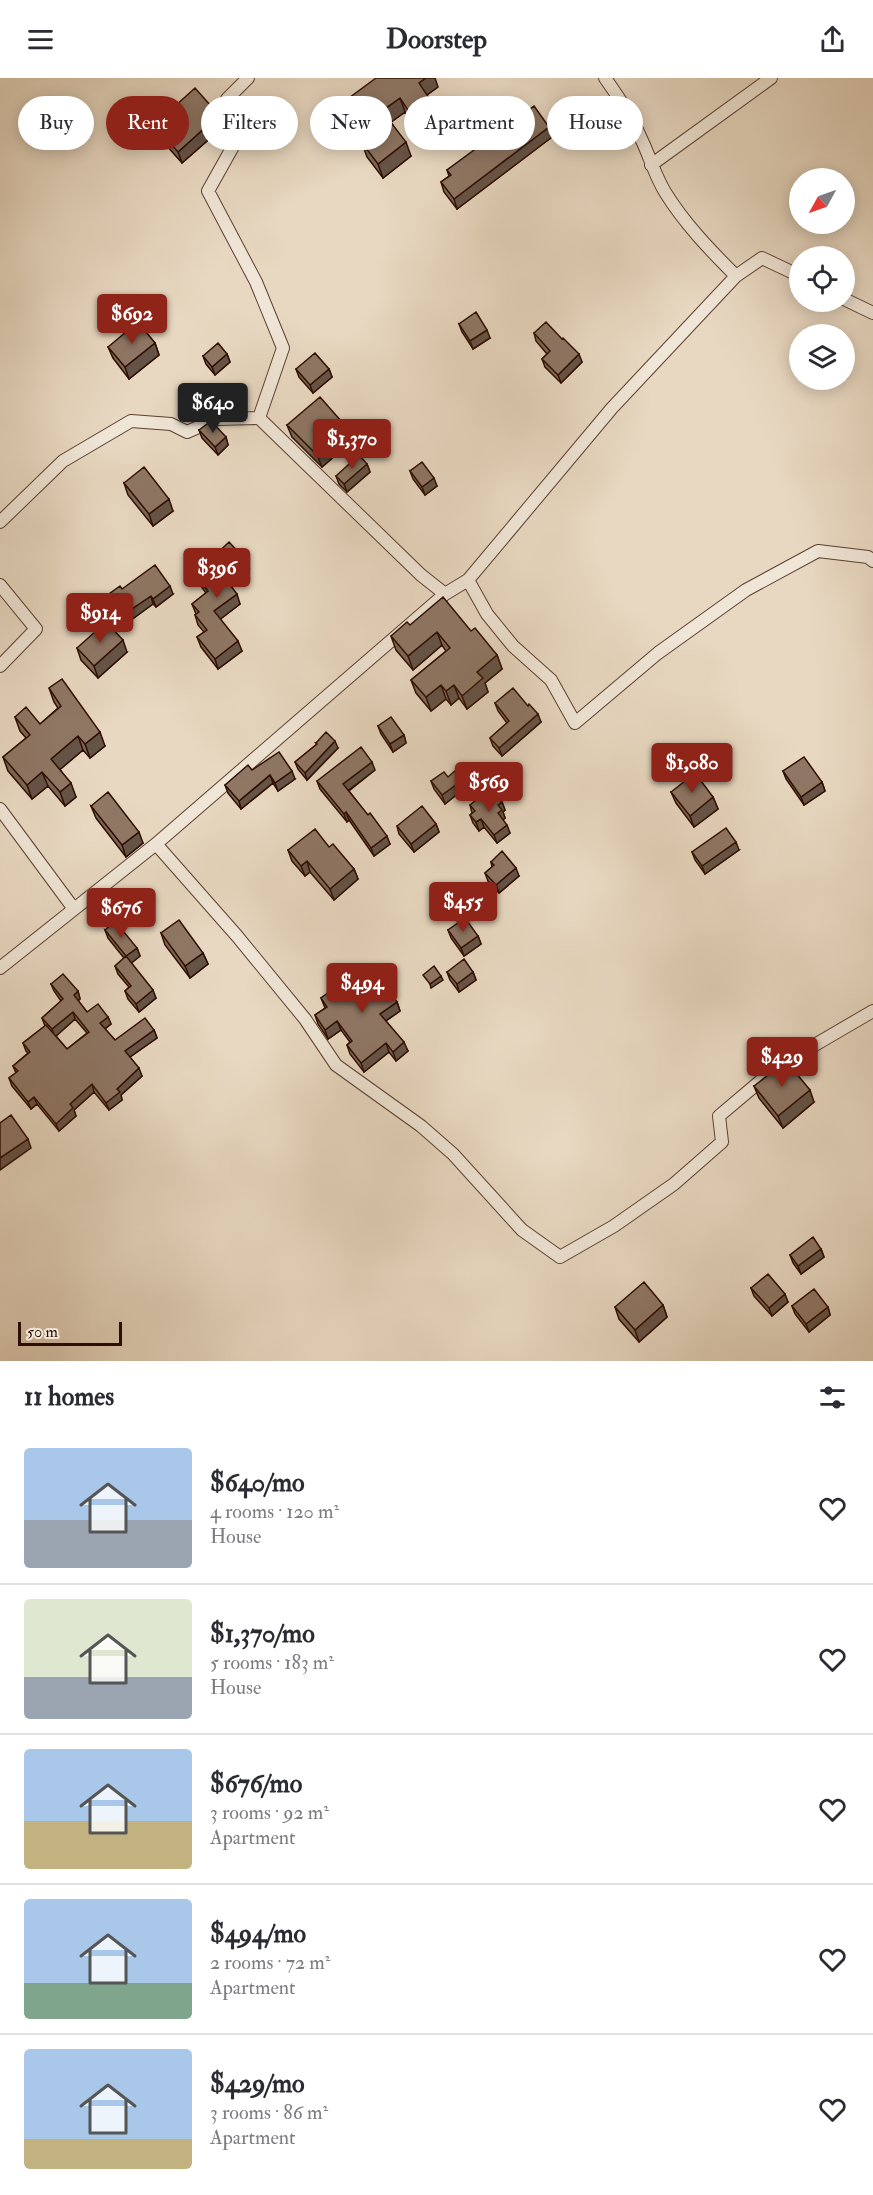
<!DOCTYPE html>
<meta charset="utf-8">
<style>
:root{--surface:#fff;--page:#f2f2f3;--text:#2b2b33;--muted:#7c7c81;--line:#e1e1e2;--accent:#8f2418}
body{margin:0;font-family:"IM FELL Double Pica",serif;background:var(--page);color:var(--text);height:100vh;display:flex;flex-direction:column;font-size:22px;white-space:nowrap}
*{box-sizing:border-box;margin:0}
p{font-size:20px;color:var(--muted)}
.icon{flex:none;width:33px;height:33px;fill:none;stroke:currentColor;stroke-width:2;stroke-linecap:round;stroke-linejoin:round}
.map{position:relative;height:1283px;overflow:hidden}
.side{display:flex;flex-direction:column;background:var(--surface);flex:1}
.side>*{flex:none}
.hud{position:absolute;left:18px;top:18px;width:837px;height:54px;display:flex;gap:12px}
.needle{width:39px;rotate:230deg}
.controls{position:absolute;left:789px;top:90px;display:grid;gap:12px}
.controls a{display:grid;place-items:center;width:66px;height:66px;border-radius:50%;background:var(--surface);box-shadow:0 3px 15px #0003;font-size:30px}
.scale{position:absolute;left:18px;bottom:15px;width:104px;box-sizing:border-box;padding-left:6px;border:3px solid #2e0d02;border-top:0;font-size:16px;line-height:21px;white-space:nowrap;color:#2e0d02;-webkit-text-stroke:4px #f0e6d7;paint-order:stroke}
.price{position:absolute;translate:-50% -51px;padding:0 14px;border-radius:6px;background:var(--accent);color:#fff;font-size:20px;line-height:39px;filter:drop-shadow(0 2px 3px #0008)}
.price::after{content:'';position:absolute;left:50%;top:36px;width:18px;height:14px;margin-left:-9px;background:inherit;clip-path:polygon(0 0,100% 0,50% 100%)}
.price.active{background:#222;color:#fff}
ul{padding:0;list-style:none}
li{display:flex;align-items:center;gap:18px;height:150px;padding:0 24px}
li+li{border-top:2px solid var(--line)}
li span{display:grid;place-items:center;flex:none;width:168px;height:120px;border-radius:6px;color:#555}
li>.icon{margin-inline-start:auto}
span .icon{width:72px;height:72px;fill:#fffc;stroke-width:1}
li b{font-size:26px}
h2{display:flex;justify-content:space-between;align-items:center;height:72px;padding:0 24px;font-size:26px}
.pill{padding:0 21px;border-radius:27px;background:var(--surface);box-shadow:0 3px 15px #0003;font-size:21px;line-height:54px}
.pill.active{background:var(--accent);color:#fff}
header{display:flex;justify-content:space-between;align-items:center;height:78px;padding:0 24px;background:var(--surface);font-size:27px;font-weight:700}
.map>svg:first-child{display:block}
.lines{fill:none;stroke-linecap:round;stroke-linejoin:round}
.street-casing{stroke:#5c4032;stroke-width:14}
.street{stroke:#f0e6d7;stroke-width:12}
.wall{fill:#7b6657;stroke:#2e0d02;stroke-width:1.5;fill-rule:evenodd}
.shaded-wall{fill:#645347;stroke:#2e0d02;stroke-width:1.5}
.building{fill:#8f7765;stroke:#2e0d02;stroke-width:1.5}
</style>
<header><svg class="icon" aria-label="menu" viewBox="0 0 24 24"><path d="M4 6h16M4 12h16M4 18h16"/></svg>Doorstep<svg class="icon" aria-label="share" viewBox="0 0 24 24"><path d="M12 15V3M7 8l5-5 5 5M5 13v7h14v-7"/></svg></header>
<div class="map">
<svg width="873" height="1283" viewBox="0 0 873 1283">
<rect width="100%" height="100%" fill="#e8d8c1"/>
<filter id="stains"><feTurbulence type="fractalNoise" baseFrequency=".00333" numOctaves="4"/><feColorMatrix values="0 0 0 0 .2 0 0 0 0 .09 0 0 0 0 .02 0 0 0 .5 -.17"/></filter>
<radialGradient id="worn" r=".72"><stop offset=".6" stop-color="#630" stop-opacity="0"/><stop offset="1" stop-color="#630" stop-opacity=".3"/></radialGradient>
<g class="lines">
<g class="street-casing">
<path id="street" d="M248 0 227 21 236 63 208 113 256 204 283 270 259 340
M605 0C621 22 634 43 644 67 651 83 656 99 665 114 684 145 710 172 736 198L762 180 800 198
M651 87 771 0
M844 221 873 235
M0 444 63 383 131 343 171 346 187 354 217 341 259 340 421 497 445 516
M468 502 487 536 513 568 551 602 575 645 658 575 746 512 818 473 868 479 873 483
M0 507 36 551 0 588
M0 731 74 831
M156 766 237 858 305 941 336 987 421 1048 453 1076 522 1152 560 1179 614 1148 674 1106 722 1064 719 1038 777 989 873 933
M0 890 156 766 445 516 468 502 612 330 736 198"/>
</g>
<use href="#street" class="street"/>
</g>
<path class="wall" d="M438 9 427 17 441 43 420 57 405 34 391 44 411 78 383 100 367 79 362 65 364 64 346 41 341 26Z
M154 47 223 49 182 85 159 59Z
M552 59 457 131 444 114 441 104 449 98 447 92Z
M459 246 490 260 473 271 462 254Z
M534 255 562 261 582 284 561 305 545 289 542 281 547 276 536 263Z
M155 265 159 277 129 301 113 280 108 269Z
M227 276 230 284 215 297 206 286 203 278Z
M296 291H329L332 299 313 315 299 299Z
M287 347 352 363 322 389 292 359Z
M199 352 226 359 228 367 218 377 202 360Z
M367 386 370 394 347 414 339 406 336 398Z
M410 393 437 408 425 417 413 401Z
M124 405 173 433 153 448 128 417Z
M209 483 249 491 231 508 240 526 220 541 242 573 218 591 201 569 197 559 204 554 198 547 195 537 196 536 192 526 206 515 196 501 192 491Z
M122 511 173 516 156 529 153 526 120 550 105 529 102 521Z
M410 547 471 553 497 577 502 591 485 605 488 614 467 631 459 620 451 627 446 621 431 633 416 615 411 602 446 573 442 567 413 592 396 572 391 558Z
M77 570 127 574 98 600 81 582Z
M49 610 105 668 90 680 83 672 60 691 76 719 65 728 48 708 32 721 8 693 3 679 26 660 20 653 15 639 40 646 58 630 54 624Z
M495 625 541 644 502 678 493 668 490 660 507 645 498 633Z
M378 648 404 657 406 665 393 674 381 656Z
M316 665 338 670 307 702 298 691 295 684 317 666Z
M252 692 295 701 278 713 273 705 241 731 228 715 225 707Z
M375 692 349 713 390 766 374 778 349 742 347 744 320 711 317 703Z
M783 693 822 704 825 713 804 727 786 701Z
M448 699 466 709 445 726 434 711 431 703Z
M671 714 713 719 718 731 694 749 676 725Z
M489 721 502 724 505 732 503 734 505 740 503 742 510 755 497 765 484 749 479 753 473 745 470 737 472 735 470 727Z
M91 728 143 765 126 779 96 740Z
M436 746 439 754 414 774 399 756 397 748Z
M329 769 354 791 358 801 334 822 310 794 305 798 292 783 288 772Z
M739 772 705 796 695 782 692 774Z
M491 784 519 798 499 815 488 803 485 795 492 789Z
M105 852 137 870 140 878 131 885 156 920 139 934 128 921 125 913 129 909 118 896 115 888 124 880 108 860Z
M448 852 478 858 481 866 464 878 451 860Z
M161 855 203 875 208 886 190 900 165 867Z
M447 894H473L476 902 459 914 450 902Z
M51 906 78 913 80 921 78 923 87 934 108 939 111 946 105 951 115 962 154 952 157 960 130 979 142 998 121 1017 122 1022 109 1032 94 1014 74 1032 76 1038 59 1053 37 1026 31 1031 12 1008 9 1000 16 995 13 988 28 975 26 973 23 965 45 948 42 940 61 923 54 913ZM75 941 87 955 67 971 56 958Z
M338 913 397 924 400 933 386 943 408 973 396 983 389 974 364 994 350 976 347 967 350 964 341 952 328 961 318 946 315 937 325 930 321 920Z
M754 1008 814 1024 783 1050 759 1020Z
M821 1171 824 1179 801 1196 793 1185 790 1177Z
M751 1210 788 1224 772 1238 754 1218Z
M663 1227 667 1239 639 1264 619 1241 615 1229Z
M792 1228 828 1229 830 1237 809 1254 795 1236Z"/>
<path class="shaded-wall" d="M426 0H435L438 9 424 19 419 5Z
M400 20 405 34 387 47 382 33Z
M435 29 441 43 420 57 415 43Z
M219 37 223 49 182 85 178 74Z
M549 49 552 59 457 131 454 121Z
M406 64 411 78 383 100 378 86Z
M487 252 490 260 473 271 470 263Z
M155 265 159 277 129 301 125 289Z
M227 276 230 284 215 297 212 289Z
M579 276 582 284 561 305 558 297Z
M329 291 332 299 313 315 310 307Z
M348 351 352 363 322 389 317 377Z
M226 359 228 367 218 377 215 369Z
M367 386 370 394 347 414 344 406Z
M434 400 437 408 425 417 422 409Z
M169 421 173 433 153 448 149 436Z
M245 481 249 491 229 510 225 500Z
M170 508 173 516 156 529 153 521Z
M237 516 240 526 218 543 214 533Z
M151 518 153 526 120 550 117 541Z
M437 554 442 567 413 592 408 578Z
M123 562 127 574 98 600 94 588Z
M238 563 242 573 218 591 215 581Z
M497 577 502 591 485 605 488 614 467 631 462 618 477 594Z
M441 607 446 621 431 633 426 619Z
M454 607 459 620 451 627 446 613Z
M538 636 541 644 502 678 499 670Z
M100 654 105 668 90 680 85 666Z
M404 657 406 665 393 674 390 666Z
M78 658 83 672 56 695 51 681Z
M335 663 338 670 307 702 305 695Z
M372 684 375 692 346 714 343 706Z
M292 693 295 701 278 713 275 705Z
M42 694 48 708 32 721 27 707Z
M270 697 273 705 241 731 239 723Z
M464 701 466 709 445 726 442 717Z
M822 704 825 713 804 727 801 719Z
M71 705 76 719 65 728 60 714Z
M713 719 718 731 694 749 690 738Z
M502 724 505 732 503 734 505 740 501 743 498 735V727Z
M346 734 349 742 347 744 344 736Z
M481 741 484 749 479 753 476 744Z
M436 746 439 754 414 774 411 766Z
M507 747 510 755 497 765 494 757Z
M139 754 143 765 126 779 122 767Z
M387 758 390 766 374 778 371 770Z
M736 764 739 772 705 796 702 788Z
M307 783 310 794 305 798 301 788Z
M516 790 519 798 499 815 496 807Z
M354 791 358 801 334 822 330 811Z
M478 858 481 866 464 878 461 870Z
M137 870 140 878 129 887 126 878Z
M203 875 208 886 190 900 185 888Z
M473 894 476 902 459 914 457 906Z
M441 898 443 902 431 910 430 906Z
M153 912 156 920 139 934 136 926Z
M78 913 80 921 76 924 74 917Z
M397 924 400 933 384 944 380 936Z
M73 934 75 941 55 959 52 951Z
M108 939 111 946 103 952 100 945Z
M337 943 341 952 328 961 325 952Z
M154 952 157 960 127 981 125 973Z
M404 964 408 973 396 983 393 974Z
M386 965 389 974 364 994 361 985Z
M139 990 142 998 121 1017 122 1022 109 1032 106 1025 117 1011Z
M92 1006 94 1014 74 1032 76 1038 59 1053 56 1046 70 1026Z
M810 1012 814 1024 783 1050 778 1038Z
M34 1019 37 1026 31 1031 28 1024Z
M28 1061 31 1070 0 1092V1080Z
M821 1171 824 1179 801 1196 798 1188Z
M785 1216 788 1224 772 1238 769 1230Z
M663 1227 667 1239 639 1264 635 1252Z
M828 1229 830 1237 809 1254 806 1246Z"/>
<path class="building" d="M376 0H426L419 5 435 29 415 43 400 20 382 33 406 64 378 86 362 65 367 61 341 26Z
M195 10 219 37 178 74 154 47Z
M534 28 549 49 454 121 441 104 451 97 447 92Z
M476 234 487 252 470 263 459 246Z
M138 244 155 265 125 289 108 269Z
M546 244 562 261 563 260 579 276 558 297 542 281 550 273 534 255Z
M218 265 227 276 212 289 203 278Z
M315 275 329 291 310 307 296 291Z
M320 319 348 351 317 377 287 347Z
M211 343 226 359 215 369 199 352Z
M359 377 367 386 344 406 336 398Z
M422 384 434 400 422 409 410 393Z
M144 389 169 421 149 436 124 405Z
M229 464 245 481 225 500 237 516 214 533 238 563 215 581 197 559 207 552 195 537 199 534 192 526 208 513 192 491 207 481 209 483Z
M155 487 170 508 153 521 151 518 117 541 102 521 120 508 122 511Z
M443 519 471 553 475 550 497 577 477 594 483 600 462 618 454 607 446 613 441 607 426 619 411 602 450 570 437 554 408 578 391 558 407 544 410 547Z
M106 544 123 562 94 588 77 570Z
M62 601 100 654 85 666 78 658 51 681 71 705 60 714 42 694 27 707 3 679 30 657 15 639 26 629 40 646 61 628 49 610Z
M513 610 528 628 529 626 538 636 499 670 490 660 509 643 495 625Z
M391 639 404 657 390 666 378 648Z
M326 654 335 663 305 695 295 684 317 666 316 665Z
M361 669 372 684 343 706 368 737 370 735 387 758 371 770 346 734 344 736 317 703Z
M279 674 292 693 275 705 270 697 239 723 225 707 248 687 252 692Z
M804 679 822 704 801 719 783 693Z
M456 692 464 701 442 717 431 703 444 694 448 699Z
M695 695 713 719 690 738 671 714Z
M108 714 139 754 122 767 91 728Z
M484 715 489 721 496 716 502 724 498 727 502 732 498 735 507 747 494 757 481 741 476 744 470 737 475 733 470 727Z
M422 728 436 746 411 766 397 748Z
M726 750 736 764 702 788 692 774Z
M315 751 329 769 333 766 354 791 330 811 307 783 301 788 288 772Z
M502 773 516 790 496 807 485 795 494 787 491 784Z
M465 840 478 858 461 870 448 852Z
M179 842 203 875 185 888 161 855Z
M115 843 137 870 126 878 105 852Z
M126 878 153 912 136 926 125 913 131 908 115 888Z
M464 881 473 894 457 906 447 894Z
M434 888 441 898 430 906 423 897Z
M372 889 397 924 380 936 404 964 393 974 386 965 361 985 347 967 352 963 337 943 325 952 315 937 327 929 321 920 336 909 338 913Z
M63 896 78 913 74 917 87 934 98 926 108 939 100 945 115 962 145 940 154 952 125 973 139 990 117 1011 120 1014 106 1025 92 1006 70 1026 73 1030 56 1046 34 1019 28 1024 9 1000 18 993 13 988 30 974 23 965 46 947 67 971 89 954 73 934 52 951 42 940 63 921 51 906Z
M786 983 810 1012 778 1038 754 1008Z
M11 1037 28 1061 0 1080V1045Z
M813 1159 821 1171 798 1188 790 1177Z
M768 1196 785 1216 769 1230 751 1210Z
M644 1204 663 1227 635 1252 615 1229Z
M814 1211 828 1229 806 1246 792 1228Z"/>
<rect width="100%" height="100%" filter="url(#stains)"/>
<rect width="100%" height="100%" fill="url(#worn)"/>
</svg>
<div class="controls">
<a><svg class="needle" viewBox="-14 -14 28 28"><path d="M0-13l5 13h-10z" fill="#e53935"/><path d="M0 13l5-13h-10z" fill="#7c7c81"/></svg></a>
<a><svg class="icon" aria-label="locate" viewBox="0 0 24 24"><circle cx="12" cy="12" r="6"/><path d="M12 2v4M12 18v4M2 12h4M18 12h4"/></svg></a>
<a><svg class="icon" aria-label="layers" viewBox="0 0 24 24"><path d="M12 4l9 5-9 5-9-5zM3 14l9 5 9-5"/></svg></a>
</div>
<div class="scale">50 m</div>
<b class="price" style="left:132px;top:267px">$692</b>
<b class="price active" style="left:213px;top:356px">$640</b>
<b class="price" style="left:352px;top:392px">$1,370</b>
<b class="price" style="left:217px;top:521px">$396</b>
<b class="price" style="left:100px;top:566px">$914</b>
<b class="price" style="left:692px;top:716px">$1,080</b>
<b class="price" style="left:489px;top:735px">$569</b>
<b class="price" style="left:463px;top:855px">$455</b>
<b class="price" style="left:121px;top:861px">$676</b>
<b class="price" style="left:362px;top:936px">$494</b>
<b class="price" style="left:782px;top:1010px">$429</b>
<div class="hud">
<a class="pill">Buy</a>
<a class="pill active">Rent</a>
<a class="pill">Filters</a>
<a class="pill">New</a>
<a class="pill">Apartment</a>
<a class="pill">House</a>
</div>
</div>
<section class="side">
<h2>11 homes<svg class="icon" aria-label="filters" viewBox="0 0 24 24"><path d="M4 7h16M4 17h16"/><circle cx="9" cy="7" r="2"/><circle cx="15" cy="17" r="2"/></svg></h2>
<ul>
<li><span style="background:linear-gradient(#a9c7e8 60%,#9aa5b1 0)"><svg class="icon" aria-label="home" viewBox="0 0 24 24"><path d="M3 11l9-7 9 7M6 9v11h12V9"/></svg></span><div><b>$640/mo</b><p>4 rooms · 120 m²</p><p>House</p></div><svg class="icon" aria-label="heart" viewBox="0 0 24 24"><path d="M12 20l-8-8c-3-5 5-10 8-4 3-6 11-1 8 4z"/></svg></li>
<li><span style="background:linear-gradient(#dfe7d0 65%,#9aa5b1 0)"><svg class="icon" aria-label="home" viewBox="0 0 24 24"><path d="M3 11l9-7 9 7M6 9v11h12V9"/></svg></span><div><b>$1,370/mo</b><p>5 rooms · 183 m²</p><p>House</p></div><svg class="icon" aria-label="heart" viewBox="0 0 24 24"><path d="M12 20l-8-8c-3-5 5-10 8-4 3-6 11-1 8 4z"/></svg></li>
<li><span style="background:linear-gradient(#a9c7e8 60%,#c2b280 0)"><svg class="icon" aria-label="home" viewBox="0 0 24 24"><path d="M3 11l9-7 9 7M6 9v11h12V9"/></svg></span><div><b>$676/mo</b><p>3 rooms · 92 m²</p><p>Apartment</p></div><svg class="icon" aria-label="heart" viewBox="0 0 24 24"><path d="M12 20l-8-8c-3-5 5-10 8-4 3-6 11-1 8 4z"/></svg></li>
<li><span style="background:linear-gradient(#a9c7e8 70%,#7fa58c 0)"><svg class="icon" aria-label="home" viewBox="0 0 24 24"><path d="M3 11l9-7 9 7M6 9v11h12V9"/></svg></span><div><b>$494/mo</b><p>2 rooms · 72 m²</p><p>Apartment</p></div><svg class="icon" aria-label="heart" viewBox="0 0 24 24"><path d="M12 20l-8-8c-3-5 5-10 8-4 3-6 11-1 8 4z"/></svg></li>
<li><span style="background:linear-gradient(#a9c7e8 75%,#c2b280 0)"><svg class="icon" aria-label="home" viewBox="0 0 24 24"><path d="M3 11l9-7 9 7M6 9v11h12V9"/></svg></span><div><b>$429/mo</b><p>3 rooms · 86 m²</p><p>Apartment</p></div><svg class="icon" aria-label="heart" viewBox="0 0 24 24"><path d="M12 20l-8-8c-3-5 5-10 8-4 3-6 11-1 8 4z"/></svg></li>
</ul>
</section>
